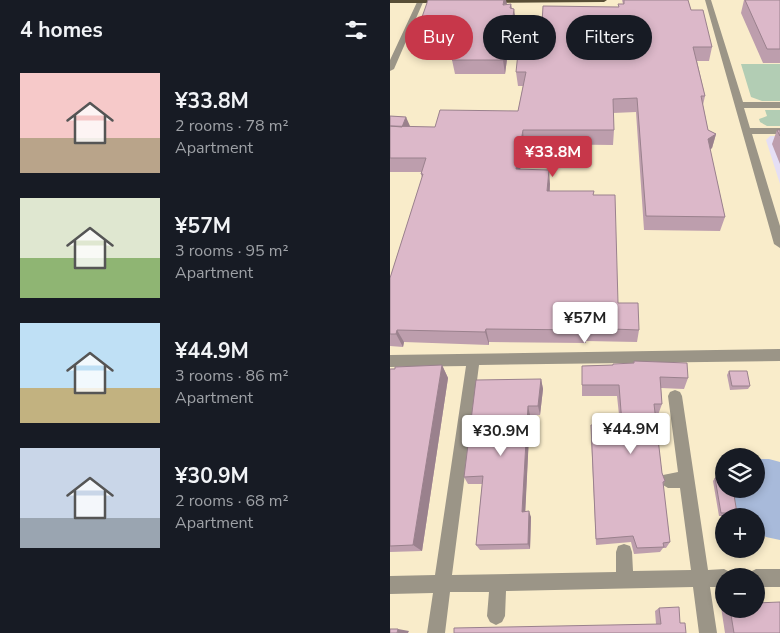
<!DOCTYPE html>
<meta charset="utf-8">
<style>
:root{--surface:#171b24;--page:#242831;--text:#f1f3f6;--muted:#9ea1a6;--accent:#c7374a}
body{margin:0;font-family:"Nunito Sans",sans-serif;background:var(--page);color:var(--text);height:100vh;display:flex;flex-direction:column;font-size:19px;white-space:nowrap}
*{box-sizing:border-box;margin:0}
p{font-size:16px;color:var(--muted)}
.icon{flex:none;width:28px;height:28px;fill:none;stroke:currentColor;stroke-width:2;stroke-linecap:round;stroke-linejoin:round}
.map{position:relative;flex:1;overflow:hidden}
.panel{display:flex;flex-direction:column;background:var(--surface);width:390px}
.panel>*{flex:none}
.guide{position:absolute;left:15px;top:15px;width:300px;height:45px;display:flex;gap:10px}
.controls{position:absolute;left:325px;top:448px;display:grid;gap:10px}
.controls a{display:grid;place-items:center;width:50px;height:50px;border-radius:50%;background:var(--surface);box-shadow:0 2px 8px #0003;font-size:25px}
.price{position:absolute;translate:-50% -42px;padding:0 11px;border-radius:5px;background:#fff;color:#222;font-size:16px;line-height:32px;filter:drop-shadow(0 1px 2px #0008)}
.price::after{content:'';position:absolute;left:50%;top:30px;width:15px;height:11px;margin-left:-8px;background:inherit;clip-path:polygon(0 0,100% 0,50% 100%)}
.price.active{background:var(--accent);color:#fff}
ul{padding:0;list-style:none}
li{display:flex;align-items:center;gap:15px;height:125px;padding:0 20px}
li span{display:grid;place-items:center;flex:none;width:140px;height:100px;border-radius:0px;color:#555}
li>.icon{margin-inline-start:auto}
span .icon{width:60px;height:60px;fill:#fffc;stroke-width:1}
li b{font-size:21px}
h2{display:flex;justify-content:space-between;align-items:center;height:60px;padding:0 20px;font-size:21px}
.tag{padding:0 18px;border-radius:22px;background:var(--surface);box-shadow:0 2px 8px #0003;font-size:18px;line-height:45px}
.tag.active{background:var(--accent);color:#fff}
main{display:flex;flex:1;min-height:0}
.map>svg:first-child{display:block}
.medical{fill:#e5dff5}
.green{fill:#b2cdb4}
.water{fill:#a8bada}
.lines{fill:none;stroke-linecap:round;stroke-linejoin:round}
.minor{fill:#9b9587;fill-rule:evenodd}
.major{fill:#584e36;fill-rule:evenodd}
.wall{fill:#bd9ead}
.shaded-wall{fill:#9a818d}
.building{fill:#dcb8c9;stroke:#9a818d}
</style>
<main>
<section class="panel">
<h2>4 homes<svg class="icon" aria-label="filters" viewBox="0 0 24 24"><path d="M4 7h16M4 17h16"/><circle cx="9" cy="7" r="2"/><circle cx="15" cy="17" r="2"/></svg></h2>
<ul>
<li><span style="background:linear-gradient(#f6c9c9 65%,#b9a48a 0)"><svg class="icon" aria-label="home" viewBox="0 0 24 24"><path d="M3 11l9-7 9 7M6 9v11h12V9"/></svg></span><div><b>¥33.8M</b><p>2 rooms · 78 m²</p><p>Apartment</p></div></li>
<li><span style="background:linear-gradient(#dfe7d0 60%,#8fb573 0)"><svg class="icon" aria-label="home" viewBox="0 0 24 24"><path d="M3 11l9-7 9 7M6 9v11h12V9"/></svg></span><div><b>¥57M</b><p>3 rooms · 95 m²</p><p>Apartment</p></div></li>
<li><span style="background:linear-gradient(#bfe0f5 65%,#c2b280 0)"><svg class="icon" aria-label="home" viewBox="0 0 24 24"><path d="M3 11l9-7 9 7M6 9v11h12V9"/></svg></span><div><b>¥44.9M</b><p>3 rooms · 86 m²</p><p>Apartment</p></div></li>
<li><span style="background:linear-gradient(#c9d6e8 70%,#9aa5b1 0)"><svg class="icon" aria-label="home" viewBox="0 0 24 24"><path d="M3 11l9-7 9 7M6 9v11h12V9"/></svg></span><div><b>¥30.9M</b><p>2 rooms · 68 m²</p><p>Apartment</p></div></li>
</ul>
</section>
<div class="map">
<svg width="390" height="633" viewBox="0 0 390 633">
<rect width="100%" height="100%" fill="#f9ecca"/>
<path class="medical" d="M380 136H390V184L376 140Z"/>
<path class="green" d="M351 64H390V101H372L361 97Z
M375 110H390V126H377L370 122 369 119 377 116Z"/>
<path class="water" d="M366 459H379L390 462V540L376 537 366 531V516H351L346 507 343 489H366Z"/>
<g class="lines">
<path class="minor" d="M28 0H34L4 69 0 71V60Z
M315 0H321L353 102H390V108H354L360 128H390V134H362L390 226V248L384 244Z
M390 349V361L89 365 62 575 226 572V552L228 546 234 544 240 546 242 552 243 571 301 570 290 488H278L273 485 270 480 273 475 288 472 278 396 280 392 285 390 290 392 292 396 318 570 334 569 340 572 342 576H334V587H320L327 633H309L303 587 116 591 115 616 112 622 106 625 100 622 97 616 99 592H60L55 633H37L43 593 0 594V576L45 575 76 366 0 367V355Z
M366 569H390V587H366V576H358L360 572Z"/>
<path class="major" d="M0 0H57V1L54 3H0Z
M96 0H217L214 2 99 3Z"/>
</g>
<path class="wall" d="M232 0H298L301 10 322 47 319 61H307L315 96 313 105 318 130 326 134 322 148 320 149 335 217 330 231 254 230 246 112 223 113 224 130 223 145 134 144 130 169 160 184V191L203 195 228 303 249 330 247 342 196 341V343L99 342V345L14 342 13 347 0 346V278L32 178 31 174V172H0V116L16 117 19 127H45L128 111 133 86H128L126 72 146 53 151 40 228 7 233 4Z
M354 0H390V63H373L351 13Z
M121 4 126 22 124 37H120L115 74H65L62 60H48L46 51H28L25 37 117 5Z
M387 130H390V164L382 144Z
M244 361 298 378 294 389 271 388 272 404 268 415H265L272 473 275 481 273 485 280 542 276 548H273L270 552 244 554 241 542 206 545 201 435V425L230 424 227 396H192V366L223 365 243 363Z
M52 365 58 378 32 551 0 552V369Z
M339 371 360 386 358 389 340 390 337 375Z
M151 379 153 389 150 415H140L135 512 141 517 140 549 90 550 86 545 92 484H78L74 477Z
M325 478 347 513 345 516H329L323 481Z
M334 606V609H366L390 633H335L331 607Z
M269 608 290 623 266 624 265 611Z"/>
<path class="shaded-wall" d="M114 0H116L117 4 113 5Z
M124 9 126 22 124 37 122 24Z
M119 24 120 37 115 74 113 60Z
M16 117 20 126 14 140 10 131Z
M133 130 134 144 128 184 126 169Z
M326 134 322 148 315 154 318 139Z
M159 170 160 184 158 205 157 191Z
M96 329 99 342V345L95 332Z
M7 330 14 342 13 347 6 334Z
M52 365 58 378 32 551 23 545Z
M151 379 153 389 150 415 148 406Z
M138 406 140 415 135 518 132 512Z
M139 511 141 517 140 549 138 544Z
M8 629 19 631 18 633H7Z"/>
<path class="building" d="M38 0H114L113 5 121 4 120 8 124 9 122 24H119L113 60H62L66 46H45L48 37H25Z
M234 0H298L301 10H313L322 47H303L315 96H311L318 130 326 134 318 139 335 217 256 216 247 98 223 99 224 130H133L126 169 159 170 157 191H204L203 195H225L228 303H248L249 330 196 328V330L96 329 95 332 7 330 6 334H0V278L33 174H31L36 158H0V126L45 127 50 110 128 111 136 72H126L128 53H146L147 40H151L153 6 229 7 228 4H234Z
M355 0H390V49H377Z
M0 116 16 117 12 127 0 126Z
M387 130H390V136Z
M244 361 297 363 298 378 270 377 272 404H264L272 473 275 481 273 482 280 542 273 543 274 547 247 548 243 536 206 539 201 425 232 424 229 385H192V366L223 365V364L244 363Z
M52 365 23 545 0 546V369H5V367Z
M339 371H357L360 386H342Z
M151 379 148 406H138L132 512 139 511 138 544 86 545 93 476 74 477 86 380Z
M325 478H334V489H343L347 513H331Z
M390 602V633H344L340 609H366V603Z
M289 607 290 623H295L296 633H64V628L271 624 269 608Z
M0 629H8L7 633H0Z"/>
</svg>
<div class="controls">
<a><svg class="icon" aria-label="layers" viewBox="0 0 24 24"><path d="M12 4l9 5-9 5-9-5zM3 14l9 5 9-5"/></svg></a>
<a>+</a>
<a>−</a>
</div>
<b class="price active" style="left:163px;top:178px">¥33.8M</b>
<b class="price" style="left:195px;top:344px">¥57M</b>
<b class="price" style="left:241px;top:455px">¥44.9M</b>
<b class="price" style="left:111px;top:457px">¥30.9M</b>
<div class="guide">
<a class="tag active">Buy</a>
<a class="tag">Rent</a>
<a class="tag">Filters</a>
</div>
</div>
</main>
